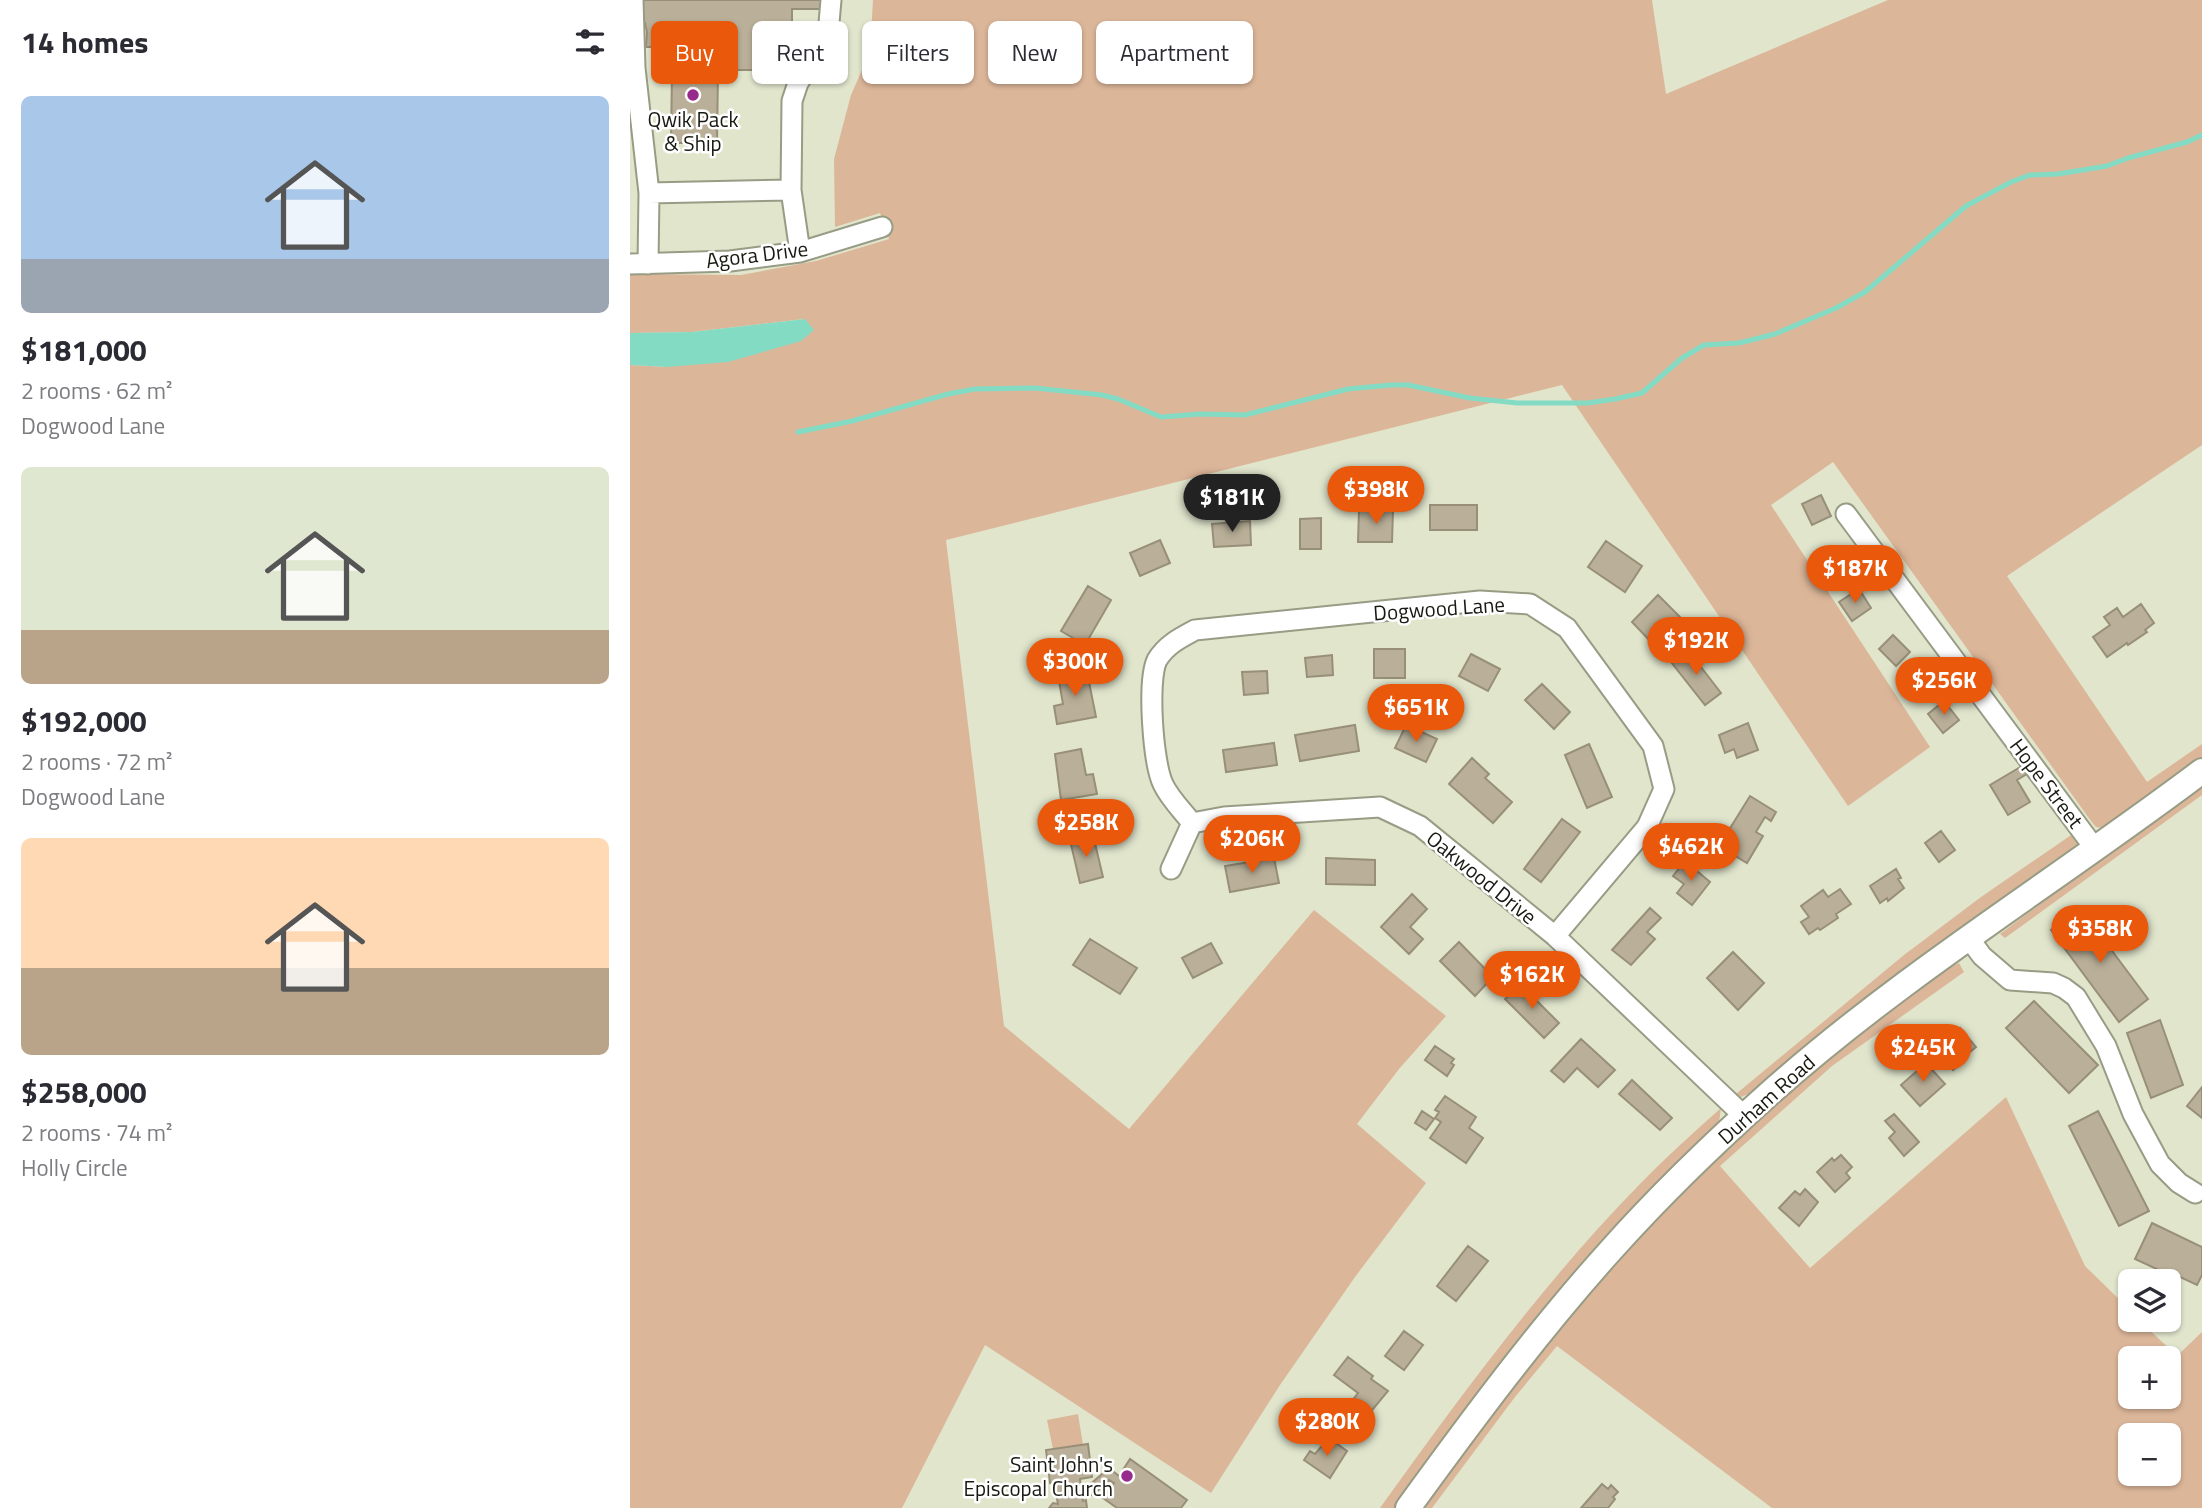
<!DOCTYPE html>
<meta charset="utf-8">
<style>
:root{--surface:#fff;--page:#f7f7f7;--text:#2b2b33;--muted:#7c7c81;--accent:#ea580c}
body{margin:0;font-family:"Titillium Web",sans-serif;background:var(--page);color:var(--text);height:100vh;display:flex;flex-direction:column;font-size:26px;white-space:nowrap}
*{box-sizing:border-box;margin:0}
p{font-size:23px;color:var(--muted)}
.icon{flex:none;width:38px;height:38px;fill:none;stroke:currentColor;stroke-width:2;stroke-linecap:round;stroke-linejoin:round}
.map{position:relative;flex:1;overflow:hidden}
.drawer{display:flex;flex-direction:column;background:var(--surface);width:630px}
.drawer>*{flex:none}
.top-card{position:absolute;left:21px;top:21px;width:665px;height:63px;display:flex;gap:14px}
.controls{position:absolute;left:1488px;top:1269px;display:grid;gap:14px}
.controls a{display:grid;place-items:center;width:63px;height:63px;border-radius:10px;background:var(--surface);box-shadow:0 2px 5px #0004;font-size:35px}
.price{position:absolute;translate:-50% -60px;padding:0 16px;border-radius:24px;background:var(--accent);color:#fff;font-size:23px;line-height:46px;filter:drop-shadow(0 2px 4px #0008)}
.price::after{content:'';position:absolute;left:50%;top:42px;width:21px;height:16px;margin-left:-10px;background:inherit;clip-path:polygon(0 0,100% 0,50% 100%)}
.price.active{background:#222;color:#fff}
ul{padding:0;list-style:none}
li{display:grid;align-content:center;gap:14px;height:371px;padding:0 21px}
li span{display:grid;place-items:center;height:217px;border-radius:10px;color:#555}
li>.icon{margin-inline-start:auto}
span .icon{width:126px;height:126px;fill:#fffc;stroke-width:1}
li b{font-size:30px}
h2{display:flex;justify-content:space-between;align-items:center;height:84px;padding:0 21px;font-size:30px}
.pill{padding:0 24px;border-radius:10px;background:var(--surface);box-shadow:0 2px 5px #0004;font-size:24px;line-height:63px}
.pill.active{background:var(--accent);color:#fff}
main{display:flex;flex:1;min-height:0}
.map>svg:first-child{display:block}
.green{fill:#dcb699;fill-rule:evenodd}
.water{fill:#83dbc4}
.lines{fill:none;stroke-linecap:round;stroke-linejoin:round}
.stream{stroke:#83dbc4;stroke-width:5}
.building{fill:#bab099;stroke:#988f78;stroke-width:2}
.minor-casing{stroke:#979c85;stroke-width:23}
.major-casing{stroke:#979c85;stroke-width:28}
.minor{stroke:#fff;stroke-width:19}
.major{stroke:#fff;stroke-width:24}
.poi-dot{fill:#972b8c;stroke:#fff;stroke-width:2.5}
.labels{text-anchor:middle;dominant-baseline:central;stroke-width:5;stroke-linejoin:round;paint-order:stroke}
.poi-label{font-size:21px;fill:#181a11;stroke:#fff}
.street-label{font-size:21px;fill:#181a11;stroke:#fff}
</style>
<main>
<section class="drawer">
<h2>14 homes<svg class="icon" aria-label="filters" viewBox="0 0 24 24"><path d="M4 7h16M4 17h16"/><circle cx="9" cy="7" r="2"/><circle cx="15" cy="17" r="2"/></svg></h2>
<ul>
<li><span style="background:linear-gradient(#a9c7e8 75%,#9aa5b1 0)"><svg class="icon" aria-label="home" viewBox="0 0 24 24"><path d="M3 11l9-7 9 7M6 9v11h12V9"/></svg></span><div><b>$181,000</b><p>2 rooms · 62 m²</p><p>Dogwood Lane</p></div></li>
<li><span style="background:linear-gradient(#dfe7d0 75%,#b9a48a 0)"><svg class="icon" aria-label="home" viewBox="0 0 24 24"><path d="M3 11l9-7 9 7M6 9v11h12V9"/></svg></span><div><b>$192,000</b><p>2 rooms · 72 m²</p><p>Dogwood Lane</p></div></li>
<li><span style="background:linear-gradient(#ffd9b3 60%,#b9a48a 0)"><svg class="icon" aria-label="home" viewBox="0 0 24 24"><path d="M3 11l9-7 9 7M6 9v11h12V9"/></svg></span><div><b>$258,000</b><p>2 rooms · 74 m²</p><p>Holly Circle</p></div></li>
</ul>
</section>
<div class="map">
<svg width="1572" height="1508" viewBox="0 0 1572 1508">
<rect width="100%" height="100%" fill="#e0e5cc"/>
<path class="green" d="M243 0H1022L1036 94 1258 0H1572V445L1377 576 1517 782 1572 744V759L1473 828 1466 827 1461 821 1203 462 1141 505 1300 747 1218 806 932 385 316 540 374 1026 499 1129 684 910 816 1016 769 1069 727 1124 796 1183 725 1277 650 1385 581 1493 355 1345 272 1508H0V365L37 367 174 319 62 332 0 333V274L111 275 186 261 259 239 250 213 205 227 204 159 221 95 240 52Z
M1572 783V795L1375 938 1370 934Z
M1447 831 1449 839 1448 844 1336 925 1131 1089 1111 1097 1106 1094 1274 955 1351 897Z
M1329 963 1334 972 1202 1066 1090 1166 1180 1268 1376 1097 1455 1266 1500 1310V1320H1509L1547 1356 1572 1332V1508H1142L927 1346 885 1397 802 1508H789L930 1324 1044 1196 1209 1046 1313 970ZM1500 1358H1538V1396H1500ZM1500 1435H1538V1474H1500Z
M1091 1108 1089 1123 767 1508H750C829 1398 914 1282 1009 1185 1035 1158 1063 1133 1091 1108Z
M448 1414 453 1445 423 1449 417 1420Z"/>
<path class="water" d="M175 319 184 330 171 341 98 362 37 367 0 365V333L62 332Z"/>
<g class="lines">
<path class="stream" d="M168 432 222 421 318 394 345 389 405 388 472 395 488 399 531 417 570 414 615 415 718 389 761 385H778L840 398 887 403H958L985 399 1012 393 1052 358 1074 345 1109 343 1145 334 1206 308 1235 292 1336 206 1381 182 1400 175 1428 174 1477 166 1498 158 1557 142 1572 135"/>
</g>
<path class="building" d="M13 0H191V9H162V70H34V47H16L17 32 15 23H13Z
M42 70H88L87 143H41Z
M1191 495 1201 516 1182 525 1172 504Z
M800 505H847V530H800Z
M729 510H763L762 542H728Z
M691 518V549H670V519Z
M620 521 621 545 584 547 582 524Z
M530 540 540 563 510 576 500 553Z
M976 541 1012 566 995 592 958 567Z
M458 586 481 600 455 645 431 631Z
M1229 589 1241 608 1222 621 1209 602Z
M1028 595 1050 617 1023 644 1002 622Z
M1511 604 1524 623 1515 630 1517 632 1498 645 1497 643 1477 657 1463 637 1480 625 1474 617 1487 608 1493 617Z
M1263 635 1280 652 1266 666 1249 649Z
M744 649H775V678H744Z
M1057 649 1091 693 1075 705 1041 662Z
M841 654 870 669 858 691 829 676Z
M702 655 703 675 677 677 675 658Z
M456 667 466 717 427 724 424 706 433 704 429 681 439 679 438 671Z
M637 671 638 693 614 695 612 672Z
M912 684 940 712 924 729 895 700Z
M1314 701 1329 720 1313 733 1298 714Z
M1118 723 1128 750 1107 758 1104 749 1095 753 1089 735Z
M725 725 729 751 670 761 665 735Z
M776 725 807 739 796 762 765 748Z
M644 743 647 765 596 772 593 750Z
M959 744 982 797 957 808 935 755Z
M451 749 456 775 463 774 467 794 431 800 425 754Z
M842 758 859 774 855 778 882 802 863 823 819 784Z
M1392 766 1397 774 1387 780 1400 802 1378 815 1360 785Z
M1120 796 1146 812 1141 821 1135 817 1126 832 1133 836 1117 863 1089 846Z
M932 819 950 832 911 882 894 869Z
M1311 831 1325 850 1309 862 1295 843Z
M463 835 473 877 450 883 440 840Z
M644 858 649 883 600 892 595 866Z
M696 858 745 860V885L696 884Z
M1055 861 1080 882 1062 905 1047 893 1054 884 1043 876Z
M1266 869 1271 878 1268 879 1274 888 1258 901 1257 898 1250 903 1240 886Z
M1210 889 1221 904 1206 914 1208 918 1190 930 1188 928 1179 934 1171 922 1179 917 1171 906 1193 890 1198 897Z
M782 894 797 909 780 927 793 939 779 954 751 927Z
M1020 908 1031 918 1017 932 1025 939 1001 965 982 950Z
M1450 908 1518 999 1489 1022 1421 930Z
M460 939 507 968 490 994 443 965Z
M829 942 863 977 845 996 810 961Z
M581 943 592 963 563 978 552 958Z
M1103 952 1134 983 1108 1010 1077 978Z
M890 984 929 1023 914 1038 875 999Z
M1404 1001 1468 1065 1439 1093 1376 1028Z
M1530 1020 1553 1085 1521 1098 1497 1033Z
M1330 1028 1346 1047 1335 1056 1337 1058 1323 1070 1305 1048Z
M951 1039 985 1070 968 1087 947 1068 934 1082 921 1071Z
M805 1046 824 1059 821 1063 824 1065 817 1076 795 1060Z
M1296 1063 1315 1084 1290 1106 1271 1085Z
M1002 1080 1042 1118 1030 1130 989 1094Z
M1572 1087V1118L1557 1106Z
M815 1096 846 1117 839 1128 853 1138 836 1163 800 1138 811 1122 805 1118 809 1112 805 1110Z
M792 1111 804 1119 796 1130 785 1123Z
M1468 1111 1519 1211 1489 1226 1439 1126Z
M1264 1114 1289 1142 1274 1156 1259 1138 1265 1132 1255 1121Z
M1211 1155 1222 1167 1216 1173 1220 1178 1205 1192 1187 1172 1202 1158 1204 1161Z
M1175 1189 1188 1202 1169 1226 1149 1208 1165 1191 1170 1195Z
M1522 1223 1572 1247V1275L1567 1285 1546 1275 1543 1282 1527 1274 1529 1270 1505 1259Z
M838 1246 858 1261 826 1301 807 1286Z
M774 1331 793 1345 774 1370 755 1356Z
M718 1357 743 1376 741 1379 758 1391 738 1415 721 1402 728 1393 704 1375Z
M699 1438 717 1451 700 1478 674 1460 680 1451 685 1454Z
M458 1444 462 1477 450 1479 451 1487 458 1486 479 1468 489 1476 500 1459 557 1500 551 1508H487L473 1498 484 1483 479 1480 463 1495 452 1496 453 1501 456 1500 457 1508H419L423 1503 428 1504 424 1482 420 1483 416 1450Z
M972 1484 978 1489 981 1485 988 1492 983 1497 985 1499 978 1508H951Z"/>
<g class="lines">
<g class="minor-casing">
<path id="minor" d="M3 0 5 68 19 193 18 264
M19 193 161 190
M170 252 161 190 162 101 168 83 188 52 199 23 201 0
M0 264 100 261 170 252 252 227
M1216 514 1466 850
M562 823C552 810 540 799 533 784 523 763 517 681 527 660 536 645 550 638 565 630L850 601 900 604 937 628 1023 746 1034 789 1017 827 925 936
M562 823 594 817 750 807 790 826 925 936 1114 1116
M541 869 562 823
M1338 937 1352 956 1380 980 1423 983 1434 988 1446 997 1476 1046 1503 1114 1530 1164 1549 1183 1565 1193"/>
</g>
<g class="major-casing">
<path id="major" d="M778 1508C842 1420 908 1331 981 1250 1031 1194 1085 1142 1141 1092 1275 973 1429 879 1572 771"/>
</g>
<use href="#minor" class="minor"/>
<use href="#major" class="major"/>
</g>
<g class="poi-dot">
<circle cx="63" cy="95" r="7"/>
<circle cx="497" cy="1476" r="7"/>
</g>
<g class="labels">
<g class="poi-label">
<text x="63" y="119">Qwik Pack<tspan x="63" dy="24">&amp; Ship</tspan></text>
<text x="483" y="1464" text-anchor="end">Saint John's<tspan x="483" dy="24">Episcopal Church</tspan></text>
</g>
<g class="street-label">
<text transform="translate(127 254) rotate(-7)">Agora Drive</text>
<text transform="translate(809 608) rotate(-4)">Dogwood Lane</text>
<text transform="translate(1417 783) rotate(53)">Hope Street</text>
<text transform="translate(852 877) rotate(39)">Oakwood Drive</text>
<text transform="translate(1136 1099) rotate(-42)">Durham Road</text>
</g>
</g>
</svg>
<div class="controls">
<a><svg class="icon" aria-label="layers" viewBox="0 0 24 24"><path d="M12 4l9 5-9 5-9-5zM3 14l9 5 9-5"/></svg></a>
<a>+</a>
<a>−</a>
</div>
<b class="price" style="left:746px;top:526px">$398K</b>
<b class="price active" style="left:602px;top:534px">$181K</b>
<b class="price" style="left:1225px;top:605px">$187K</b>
<b class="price" style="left:1066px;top:677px">$192K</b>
<b class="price" style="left:445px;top:698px">$300K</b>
<b class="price" style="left:1314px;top:717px">$256K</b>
<b class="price" style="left:786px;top:744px">$651K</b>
<b class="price" style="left:456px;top:859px">$258K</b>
<b class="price" style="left:622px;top:875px">$206K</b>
<b class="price" style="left:1061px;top:883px">$462K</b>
<b class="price" style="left:1470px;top:965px">$358K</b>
<b class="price" style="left:902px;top:1011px">$162K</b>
<b class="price" style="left:1293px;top:1084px">$245K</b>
<b class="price" style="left:697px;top:1458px">$280K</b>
<div class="top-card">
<a class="pill active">Buy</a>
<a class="pill">Rent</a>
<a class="pill">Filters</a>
<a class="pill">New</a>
<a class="pill">Apartment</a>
</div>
</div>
</main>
